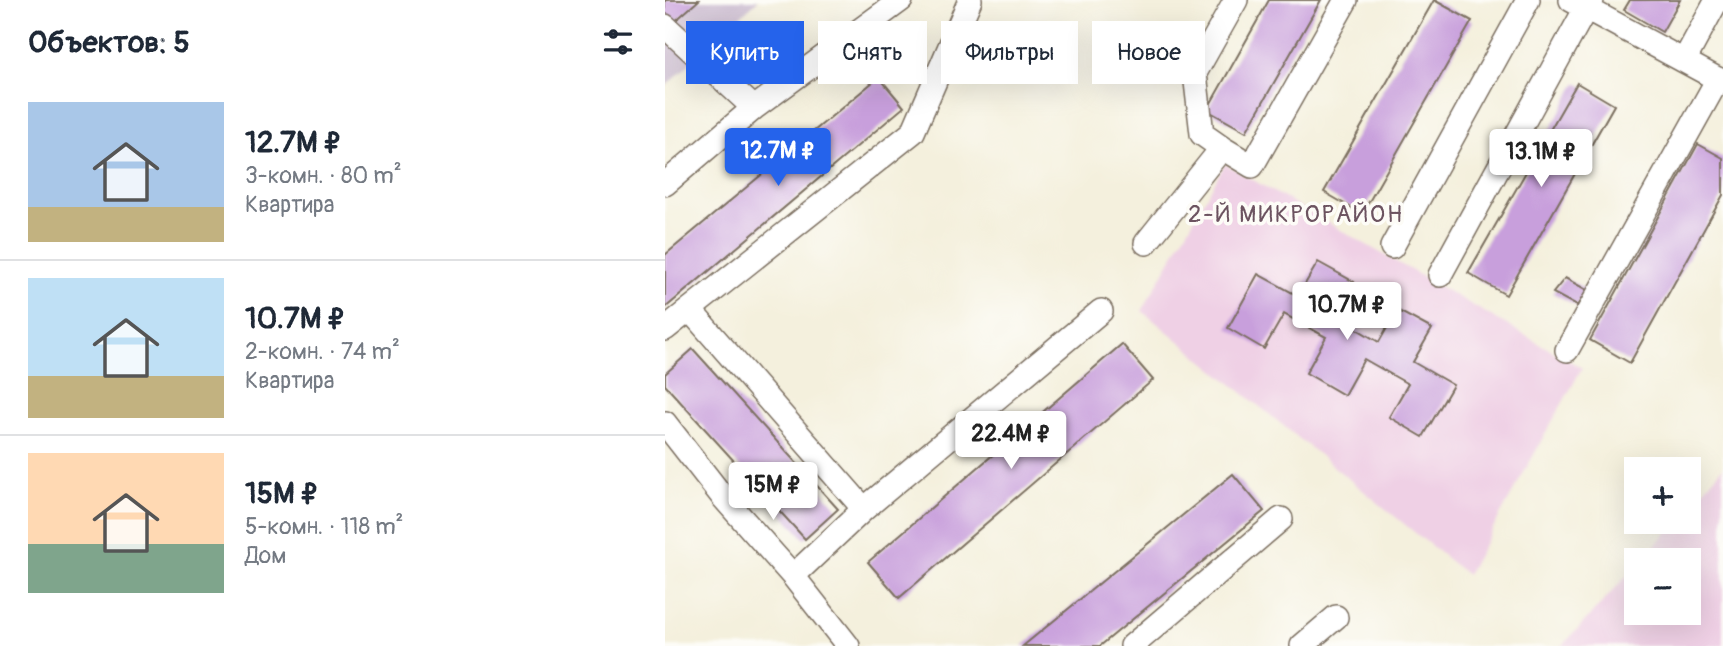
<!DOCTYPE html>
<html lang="ru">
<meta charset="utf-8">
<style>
:root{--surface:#fff;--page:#f6f6f7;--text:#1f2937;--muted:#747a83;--line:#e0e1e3;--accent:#2563eb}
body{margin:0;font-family:Pangolin,sans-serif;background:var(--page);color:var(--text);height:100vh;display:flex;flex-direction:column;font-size:26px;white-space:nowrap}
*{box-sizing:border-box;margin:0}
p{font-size:23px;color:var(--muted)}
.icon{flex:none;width:38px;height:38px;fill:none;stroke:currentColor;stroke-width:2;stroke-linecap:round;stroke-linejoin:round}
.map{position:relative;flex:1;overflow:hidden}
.sheet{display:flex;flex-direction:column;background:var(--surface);width:665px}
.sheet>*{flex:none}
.guide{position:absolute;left:21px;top:21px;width:665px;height:63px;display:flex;gap:14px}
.tools{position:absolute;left:959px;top:457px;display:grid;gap:14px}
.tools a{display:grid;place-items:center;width:77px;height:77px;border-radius:0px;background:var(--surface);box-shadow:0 7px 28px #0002;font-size:35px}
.price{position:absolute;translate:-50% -60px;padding:0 16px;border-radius:7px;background:#fff;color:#222;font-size:23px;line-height:46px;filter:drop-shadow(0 2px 4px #0008)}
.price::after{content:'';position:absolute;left:50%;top:42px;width:21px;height:16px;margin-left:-10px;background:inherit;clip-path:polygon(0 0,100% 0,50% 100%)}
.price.selected{background:var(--accent);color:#fff}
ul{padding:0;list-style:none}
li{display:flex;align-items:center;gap:21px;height:175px;padding:0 28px}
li+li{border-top:2px solid var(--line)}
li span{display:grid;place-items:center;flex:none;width:196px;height:140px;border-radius:0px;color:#555}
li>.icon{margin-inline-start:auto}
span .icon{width:84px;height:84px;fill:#fffc;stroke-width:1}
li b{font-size:30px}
h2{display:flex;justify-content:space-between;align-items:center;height:84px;padding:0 28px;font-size:30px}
.tag{padding:0 24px;border-radius:0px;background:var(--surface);box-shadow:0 7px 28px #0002;font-size:24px;line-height:63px}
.tag.selected{background:var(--accent);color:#fff}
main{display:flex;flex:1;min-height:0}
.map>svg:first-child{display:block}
.built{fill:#efd0e5}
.industrial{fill:#cdbed2}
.building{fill:#c89fdc}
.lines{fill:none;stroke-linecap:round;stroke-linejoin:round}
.minor-casing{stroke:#7c6f61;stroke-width:26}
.minor{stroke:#fff;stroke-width:23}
.labels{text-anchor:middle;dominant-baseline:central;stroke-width:7;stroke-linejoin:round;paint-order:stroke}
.neighbourhood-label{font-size:24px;letter-spacing:2px;fill:#6c5360;stroke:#fdfcf7}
</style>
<main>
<section class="sheet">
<h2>Объектов: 5<svg class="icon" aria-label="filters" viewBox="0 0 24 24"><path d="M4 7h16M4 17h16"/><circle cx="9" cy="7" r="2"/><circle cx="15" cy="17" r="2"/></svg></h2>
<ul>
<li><span style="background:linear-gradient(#a9c7e8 75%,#c2b280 0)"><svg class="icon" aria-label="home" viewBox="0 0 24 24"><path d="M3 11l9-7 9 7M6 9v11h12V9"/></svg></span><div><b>12.7M ₽</b><p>3-комн. · 80 m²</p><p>Квартира</p></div></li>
<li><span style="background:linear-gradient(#bfe0f5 70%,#c2b280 0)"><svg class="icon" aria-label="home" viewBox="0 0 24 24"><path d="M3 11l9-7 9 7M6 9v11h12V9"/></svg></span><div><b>10.7M ₽</b><p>2-комн. · 74 m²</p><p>Квартира</p></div></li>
<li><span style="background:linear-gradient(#ffd9b3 65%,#7fa58c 0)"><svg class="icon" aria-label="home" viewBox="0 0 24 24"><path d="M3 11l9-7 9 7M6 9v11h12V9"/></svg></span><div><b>15M ₽</b><p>5-комн. · 118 m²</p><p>Дом</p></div></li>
</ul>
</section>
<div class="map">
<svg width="1058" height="646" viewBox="0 0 1058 646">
<rect width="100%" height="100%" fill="#fdfcf7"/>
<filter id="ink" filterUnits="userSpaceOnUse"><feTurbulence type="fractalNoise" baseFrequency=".0143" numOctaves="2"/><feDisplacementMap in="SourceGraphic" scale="14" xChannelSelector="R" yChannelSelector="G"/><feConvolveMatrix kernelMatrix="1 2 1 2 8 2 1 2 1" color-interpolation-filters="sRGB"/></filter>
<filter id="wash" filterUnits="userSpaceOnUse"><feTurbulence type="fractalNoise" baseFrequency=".00686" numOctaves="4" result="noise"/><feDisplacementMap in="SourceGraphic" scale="28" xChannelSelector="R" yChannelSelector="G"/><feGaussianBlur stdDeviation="1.57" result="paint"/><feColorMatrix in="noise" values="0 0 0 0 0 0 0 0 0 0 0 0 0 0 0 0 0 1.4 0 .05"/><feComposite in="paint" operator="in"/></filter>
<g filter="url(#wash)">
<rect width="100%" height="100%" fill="#f4f0dd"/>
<path class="built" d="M560 164 917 368 802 575 477 311Z
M1058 467V646H897L971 566V612H1024V560H977L1011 522H1024V507Z"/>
<path class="industrial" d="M0 0H93L0 87Z"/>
<g id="blocks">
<path class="building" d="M0 0H34L8 23 0 15Z
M604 0H656L581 132 542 110Z
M769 0 807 21 697 214 659 192Z
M965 0H1015L997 32 959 10Z
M214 77 239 107 0 308V255Z
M912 83 949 105 841 295 803 273Z
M1033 144 1058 158V195L965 363 925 340Z
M653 262 689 282 670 316 714 342 732 310 767 329 748 362 788 385 758 437 724 417 743 384 699 359 679 395 641 373 661 337 619 314 599 349 563 328 593 274 633 296Z
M900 278 922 290 912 306 888 293Z
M457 344 488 380 234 598 203 562Z
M28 349 173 509 140 539 0 385V374Z
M568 474 599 511 435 646H358Z"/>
</g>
</g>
<g filter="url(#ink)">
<use href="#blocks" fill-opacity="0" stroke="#7c6f61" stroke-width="2"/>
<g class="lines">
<g class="minor-casing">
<path id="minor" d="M906 0 1058 82
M0 26 89 108
M1019 61 1052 0
M557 148 587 166 681 0
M0 184 89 108 236 0
M481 243 557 148 537 134 530 73 571 0
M727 247 863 0
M775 275 921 8 927 0
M25 310 199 509
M0 329 248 132 305 0
M902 350 1053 79
M0 423 57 496 128 576 183 646
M128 576 199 509 436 311
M467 646 616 519
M637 646 671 617"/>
</g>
<use href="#minor" class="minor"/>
</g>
</g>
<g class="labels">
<g class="neighbourhood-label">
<text x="631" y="214">2-Й МИКРОРАЙОН</text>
</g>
</g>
</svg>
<div class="tools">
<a>+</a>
<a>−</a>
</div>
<b class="price selected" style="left:113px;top:188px">12.7M ₽</b>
<b class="price" style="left:876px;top:189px">13.1M ₽</b>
<b class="price" style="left:682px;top:342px">10.7M ₽</b>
<b class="price" style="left:346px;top:471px">22.4M ₽</b>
<b class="price" style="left:108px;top:522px">15M ₽</b>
<div class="guide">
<a class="tag selected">Купить</a>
<a class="tag">Снять</a>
<a class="tag">Фильтры</a>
<a class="tag">Новое</a>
</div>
</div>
</main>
